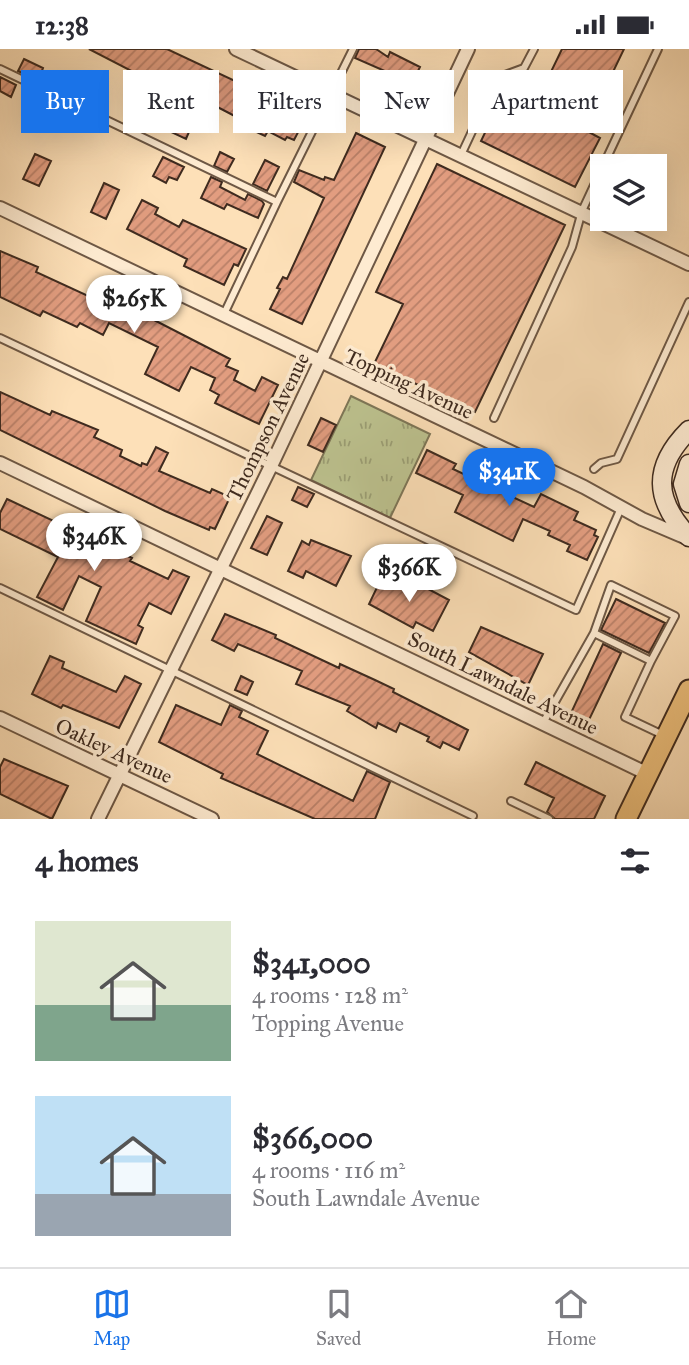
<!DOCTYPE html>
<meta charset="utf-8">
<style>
:root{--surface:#fff;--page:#f2f2f3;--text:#2b2b33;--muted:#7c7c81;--line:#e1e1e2;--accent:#1a73e8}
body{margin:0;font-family:"IM FELL Great Primer",serif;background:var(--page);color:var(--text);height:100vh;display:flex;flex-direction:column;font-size:26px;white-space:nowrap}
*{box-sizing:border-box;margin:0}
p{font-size:23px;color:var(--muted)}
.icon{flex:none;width:38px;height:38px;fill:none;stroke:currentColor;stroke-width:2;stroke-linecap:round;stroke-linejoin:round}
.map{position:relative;height:770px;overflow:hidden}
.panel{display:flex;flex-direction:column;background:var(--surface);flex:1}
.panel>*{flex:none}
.banner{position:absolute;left:21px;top:21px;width:648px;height:63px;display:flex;gap:14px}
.buttons{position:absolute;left:590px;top:105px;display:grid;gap:14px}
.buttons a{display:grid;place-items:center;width:77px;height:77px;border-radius:0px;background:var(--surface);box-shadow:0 7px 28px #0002;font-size:35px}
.price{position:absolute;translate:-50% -60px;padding:0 16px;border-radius:24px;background:#fff;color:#222;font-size:23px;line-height:46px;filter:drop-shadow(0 2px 4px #0008)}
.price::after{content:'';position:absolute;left:50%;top:42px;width:21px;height:16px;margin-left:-10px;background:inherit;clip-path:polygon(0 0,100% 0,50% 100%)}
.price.selected{background:var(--accent);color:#fff}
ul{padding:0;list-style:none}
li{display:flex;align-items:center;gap:21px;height:175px;padding:0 35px}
li span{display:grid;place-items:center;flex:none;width:196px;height:140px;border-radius:0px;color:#555}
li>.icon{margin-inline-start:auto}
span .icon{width:84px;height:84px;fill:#fffc;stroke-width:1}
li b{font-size:30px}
h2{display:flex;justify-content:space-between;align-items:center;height:84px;padding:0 35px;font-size:30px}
.tag{padding:0 24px;border-radius:0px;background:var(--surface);box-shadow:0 7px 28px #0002;font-size:24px;line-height:63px}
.tag.selected{background:var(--accent);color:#fff}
.status{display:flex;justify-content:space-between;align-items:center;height:49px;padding:0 35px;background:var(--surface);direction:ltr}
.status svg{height:19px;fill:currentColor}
.tabs{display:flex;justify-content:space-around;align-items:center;height:98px;border-top:2px solid var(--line);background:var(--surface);font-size:19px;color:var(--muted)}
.tabs a{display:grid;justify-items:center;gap:4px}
.tabs .selected{color:var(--accent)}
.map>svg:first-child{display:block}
.grass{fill:url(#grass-tufts);stroke:#7e7758;stroke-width:2}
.building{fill:url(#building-hatch);stroke:#3f2b1f;stroke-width:2}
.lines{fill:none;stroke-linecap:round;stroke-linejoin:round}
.service-casing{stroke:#6e5845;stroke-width:10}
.minor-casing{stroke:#6e5845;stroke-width:16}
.secondary-casing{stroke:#3f2b1f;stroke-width:21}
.primary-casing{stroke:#3f2b1f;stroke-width:23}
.service{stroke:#feebd1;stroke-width:6}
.minor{stroke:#feebd1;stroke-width:12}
.secondary{stroke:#feebd1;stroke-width:18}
.primary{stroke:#eec07c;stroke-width:19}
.labels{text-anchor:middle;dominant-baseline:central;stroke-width:7;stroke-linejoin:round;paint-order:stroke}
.street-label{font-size:21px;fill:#3f2b1f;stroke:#feebd1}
</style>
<div class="status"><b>12:38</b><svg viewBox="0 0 49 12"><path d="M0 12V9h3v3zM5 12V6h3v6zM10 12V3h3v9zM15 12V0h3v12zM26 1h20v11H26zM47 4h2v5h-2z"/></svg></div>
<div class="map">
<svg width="689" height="770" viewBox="0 0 689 770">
<defs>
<pattern id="grass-tufts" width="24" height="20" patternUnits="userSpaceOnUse" patternTransform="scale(1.75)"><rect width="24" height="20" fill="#bdc390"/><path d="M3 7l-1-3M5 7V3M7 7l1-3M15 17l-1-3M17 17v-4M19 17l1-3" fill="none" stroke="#9b9f75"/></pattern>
<pattern id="building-hatch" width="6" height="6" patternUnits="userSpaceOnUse" patternTransform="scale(1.75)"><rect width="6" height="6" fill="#e29d80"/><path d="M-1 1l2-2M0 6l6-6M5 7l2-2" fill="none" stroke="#b98068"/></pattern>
</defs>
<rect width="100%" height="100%" fill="#fde0b8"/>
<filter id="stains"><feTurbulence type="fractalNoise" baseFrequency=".00286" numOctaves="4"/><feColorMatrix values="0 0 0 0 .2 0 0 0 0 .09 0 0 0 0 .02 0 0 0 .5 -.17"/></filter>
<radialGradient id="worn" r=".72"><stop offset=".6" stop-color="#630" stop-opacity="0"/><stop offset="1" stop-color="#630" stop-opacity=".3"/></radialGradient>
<path class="grass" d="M351 347 430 385 390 469 311 431Z"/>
<path class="building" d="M89 0H167L307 66 294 91 287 88 285 91 268 82 265 87 250 80 252 76 204 51 177 38 174 44Z
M359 0H376L388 8 390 3 420 18 412 34 355 9Z
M562 0H624L585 81 600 89 575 138 481 92 505 42 535 56Z
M24 10 43 19 38 32 18 22Z
M0 28 16 36 11 48 0 42Z
M141 62 153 68 145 83 133 78Z
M174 68 192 76 186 90 167 81Z
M356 84 385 98 302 275 270 260 280 240 277 239 283 228 287 230 324 149 294 133 299 121 324 131 325 128 334 131Z
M220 103 234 110 227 123 214 117Z
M35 105 51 112 39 137 23 130Z
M163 108 184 118 177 131 169 128 166 134 153 127Z
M265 111 279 118 267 142 253 135Z
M437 115 565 176 475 363 374 315 403 255 376 243Z
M211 128 222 133 220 138 245 151 248 145 262 152 264 155 258 169 227 155 224 160 201 149Z
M104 134 119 141 106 170 91 163Z
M142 151 158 159 155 165 179 178 183 171 246 200 238 217 234 215 224 236 184 217 187 210 127 180Z
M0 202 38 218 36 223 101 253 106 242 121 249 119 253 230 310 226 317 238 322 234 331 255 342 262 328 278 336 259 375 215 354 219 346 210 341 215 329 191 318 179 342 145 325 158 298 109 274 103 286 80 274 77 278 43 262 40 267 0 248Z
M0 343 50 366 52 362 98 381 94 388 122 401 120 407 141 417 142 414 147 416 156 398 168 404 159 422 210 444 212 440 230 448 215 480 210 478 209 481 165 462 0 381Z
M321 369 336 376 323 403 308 396Z
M427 401 456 415 453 420 534 458 541 445 578 463 574 471 596 481 594 486 598 488 587 511 567 502 570 496 548 486 550 482 523 470 513 492 455 463 463 446 416 424Z
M298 438 314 445 307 458 292 451Z
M7 450 132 509 130 512 168 530 173 521 189 528 171 565 149 554 138 576 143 579 136 595 86 572 101 538 79 527 63 561 37 548 58 508 0 480V464Z
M267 467 282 474 267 506 251 499Z
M311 491 351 507 336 537 306 522 303 529 288 522 302 492 309 496Z
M382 528 415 542 419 535 449 551 433 582 416 573 413 579 369 555Z
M616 550 665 574 649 604 601 581Z
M225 565 276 586 275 589 339 619 340 615 375 631 394 640 393 643 468 681 459 701 443 693 440 699 427 692 429 688 400 674 396 683 378 674 376 679 347 662 350 657 296 635 302 622 238 595 234 602 212 591Z
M481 578 543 605 528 636 469 603Z
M603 595 621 604 588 673 571 664Z
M50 607 64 613 62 619 116 643 125 627 141 635 119 679 63 656 61 659 32 645Z
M241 627 253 633 247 646 235 641Z
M176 656 221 676 230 656 242 662 239 668 268 682 257 705 353 752 367 722 390 733 375 770H315L221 729 223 725 159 693Z
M4 710 68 737 52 770 0 745V718Z
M536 713 605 747 594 770H555L547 763 554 749 525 735Z"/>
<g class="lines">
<g class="service-casing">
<path id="service" d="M0 20 277 153 353 0
M461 106 497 29 524 19 534 0
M603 117 658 0
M224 265 277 153
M0 289 576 561 621 459
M494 369 572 198 582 162 602 119
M594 420 601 414 617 410 689 253
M0 539 473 767
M651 612 625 668 663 686
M543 674 594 584 611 536 675 567 651 612 594 584
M511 752 549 770"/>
</g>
<g class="minor-casing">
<path id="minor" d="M236 0 689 215
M0 159 584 438 642 470 689 490
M0 414 648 725
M0 669 212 770
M98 770 271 417 468 0"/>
</g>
<g class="secondary-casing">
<path id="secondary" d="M689 381C652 418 654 451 689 488
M689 415 683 435 689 454"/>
</g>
<g class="primary-casing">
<path id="primary" d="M626 770 689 641"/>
</g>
<use href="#service" class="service"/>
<use href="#minor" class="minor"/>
<use href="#secondary" class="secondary"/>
<use href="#primary" class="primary"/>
</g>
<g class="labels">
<g class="street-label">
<text transform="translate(409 335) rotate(25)">Topping Avenue</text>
<text transform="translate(268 378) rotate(-64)">Thompson Avenue</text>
<text transform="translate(503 634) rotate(26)">South Lawndale Avenue</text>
<text transform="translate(114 702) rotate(25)">Oakley Avenue</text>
</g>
</g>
<rect width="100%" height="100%" filter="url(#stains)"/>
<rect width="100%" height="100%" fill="url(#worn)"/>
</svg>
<div class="buttons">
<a><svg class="icon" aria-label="layers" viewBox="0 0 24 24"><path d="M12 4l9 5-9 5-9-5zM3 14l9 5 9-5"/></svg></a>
</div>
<b class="price" style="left:134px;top:286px">$265K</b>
<b class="price selected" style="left:509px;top:459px">$341K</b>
<b class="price" style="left:94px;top:524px">$346K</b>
<b class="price" style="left:409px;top:555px">$366K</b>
<div class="banner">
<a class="tag selected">Buy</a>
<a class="tag">Rent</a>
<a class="tag">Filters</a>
<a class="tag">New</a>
<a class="tag">Apartment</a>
</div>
</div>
<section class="panel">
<h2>4 homes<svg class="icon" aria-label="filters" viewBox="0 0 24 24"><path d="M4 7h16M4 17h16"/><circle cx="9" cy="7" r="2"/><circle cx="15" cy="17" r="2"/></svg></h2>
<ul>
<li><span style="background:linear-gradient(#dfe7d0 60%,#7fa58c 0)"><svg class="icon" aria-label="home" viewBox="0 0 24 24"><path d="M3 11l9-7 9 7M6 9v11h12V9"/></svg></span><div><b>$341,000</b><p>4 rooms · 128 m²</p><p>Topping Avenue</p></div></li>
<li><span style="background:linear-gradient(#bfe0f5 70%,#9aa5b1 0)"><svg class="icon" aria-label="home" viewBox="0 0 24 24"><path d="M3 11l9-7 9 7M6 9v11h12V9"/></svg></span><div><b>$366,000</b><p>4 rooms · 116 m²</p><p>South Lawndale Avenue</p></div></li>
</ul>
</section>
<nav class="tabs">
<a class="selected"><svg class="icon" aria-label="map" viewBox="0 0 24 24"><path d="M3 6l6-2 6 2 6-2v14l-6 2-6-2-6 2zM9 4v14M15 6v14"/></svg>Map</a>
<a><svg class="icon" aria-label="saved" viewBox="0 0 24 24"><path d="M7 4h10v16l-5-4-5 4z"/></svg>Saved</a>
<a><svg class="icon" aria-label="home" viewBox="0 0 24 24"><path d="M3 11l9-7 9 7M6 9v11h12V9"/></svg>Home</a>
</nav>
